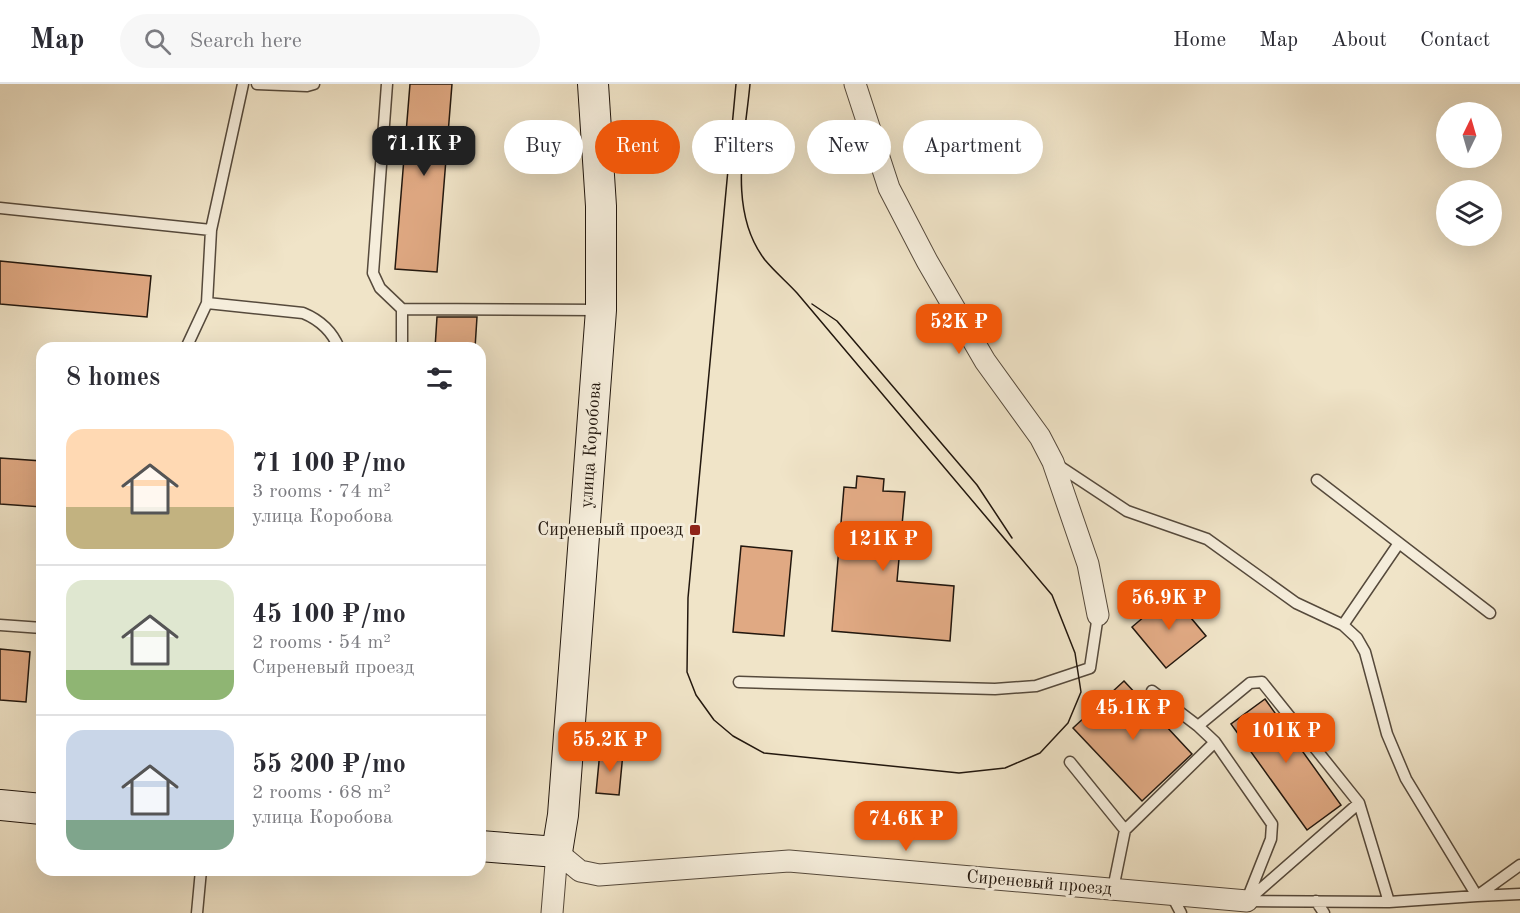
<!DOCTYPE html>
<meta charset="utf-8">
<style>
:root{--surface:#fff;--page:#f7f7f7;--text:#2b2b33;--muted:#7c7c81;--line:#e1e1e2;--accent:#ea580c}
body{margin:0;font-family:"Old Standard TT",serif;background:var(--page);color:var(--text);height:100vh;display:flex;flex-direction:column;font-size:22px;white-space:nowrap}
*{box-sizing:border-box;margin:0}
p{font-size:20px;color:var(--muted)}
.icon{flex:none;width:33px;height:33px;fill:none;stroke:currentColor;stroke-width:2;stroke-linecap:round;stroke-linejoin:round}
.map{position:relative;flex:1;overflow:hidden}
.drawer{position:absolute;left:36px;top:258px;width:450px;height:534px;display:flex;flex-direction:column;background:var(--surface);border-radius:18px;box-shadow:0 6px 24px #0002}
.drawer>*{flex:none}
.banner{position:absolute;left:504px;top:36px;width:570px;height:54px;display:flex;gap:12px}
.needle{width:39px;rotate:5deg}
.buttons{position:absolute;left:1436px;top:18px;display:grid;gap:12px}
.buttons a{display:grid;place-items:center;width:66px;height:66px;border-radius:50%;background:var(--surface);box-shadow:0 6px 24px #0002;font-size:30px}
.price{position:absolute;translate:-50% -51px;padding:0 14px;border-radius:12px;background:var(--accent);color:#fff;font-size:20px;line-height:39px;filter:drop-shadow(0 2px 3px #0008)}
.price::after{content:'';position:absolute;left:50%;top:36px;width:18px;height:14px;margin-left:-9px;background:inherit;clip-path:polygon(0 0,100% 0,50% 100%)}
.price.selected{background:#222;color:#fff}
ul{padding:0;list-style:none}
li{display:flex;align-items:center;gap:18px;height:150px;padding:0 30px}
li+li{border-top:2px solid var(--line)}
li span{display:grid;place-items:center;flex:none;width:168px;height:120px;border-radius:18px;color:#555}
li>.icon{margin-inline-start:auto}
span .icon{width:72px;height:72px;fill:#fffc;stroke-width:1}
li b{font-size:26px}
h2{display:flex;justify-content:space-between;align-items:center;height:72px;padding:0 30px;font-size:26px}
.tag{padding:0 21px;border-radius:27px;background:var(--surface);box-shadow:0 6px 24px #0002;font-size:21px;line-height:54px}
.tag.selected{background:var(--accent);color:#fff}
header{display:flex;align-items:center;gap:36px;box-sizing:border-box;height:84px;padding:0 30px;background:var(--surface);border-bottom:2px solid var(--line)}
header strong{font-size:28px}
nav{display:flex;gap:33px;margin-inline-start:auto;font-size:21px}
.search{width:420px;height:54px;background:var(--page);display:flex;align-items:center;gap:15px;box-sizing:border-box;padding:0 21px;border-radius:33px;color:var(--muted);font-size:22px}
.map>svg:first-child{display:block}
.building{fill:#e0a983;stroke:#22170e;stroke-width:1.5}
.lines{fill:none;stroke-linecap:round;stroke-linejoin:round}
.lane-casing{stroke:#564a3c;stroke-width:13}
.street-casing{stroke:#564a3c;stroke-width:23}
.secondary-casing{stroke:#22170e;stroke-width:32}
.lane{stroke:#f5eddb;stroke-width:10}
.street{stroke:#f5eddb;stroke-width:21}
.secondary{stroke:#f5eddb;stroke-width:30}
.tram{stroke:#22170e;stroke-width:1.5}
.poi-dot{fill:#8f2418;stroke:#f5eddb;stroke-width:2}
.labels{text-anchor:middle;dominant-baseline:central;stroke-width:6;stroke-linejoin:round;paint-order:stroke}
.street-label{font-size:18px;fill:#22170e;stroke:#f5eddb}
.poi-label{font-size:18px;fill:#22170e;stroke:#f5eddb;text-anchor:end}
</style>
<header>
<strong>Map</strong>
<div class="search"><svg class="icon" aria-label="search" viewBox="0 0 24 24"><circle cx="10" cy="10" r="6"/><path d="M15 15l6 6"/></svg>Search here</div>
<nav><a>Home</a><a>Map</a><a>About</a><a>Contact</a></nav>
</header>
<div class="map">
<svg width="1520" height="829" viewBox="0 0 1520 829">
<rect width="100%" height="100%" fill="#f0e4c8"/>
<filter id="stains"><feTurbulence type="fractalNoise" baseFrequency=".00333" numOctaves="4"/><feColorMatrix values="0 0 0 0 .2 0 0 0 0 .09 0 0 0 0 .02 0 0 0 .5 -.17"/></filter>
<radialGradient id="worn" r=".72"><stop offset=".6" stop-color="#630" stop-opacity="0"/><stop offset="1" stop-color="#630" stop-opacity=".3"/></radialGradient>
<path class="building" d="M410 0H452L437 188 395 185Z
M0 177 151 192 147 233 0 220Z
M437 233H477L475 264H435Z
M0 374 42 377V423L0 420Z
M857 392 884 395 883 407 905 408 897 497 954 502 950 557 832 547 844 403 856 404Z
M741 462 792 467 784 552 733 548Z
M1171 510 1206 552 1166 584 1132 543Z
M0 565 30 568 26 618 0 616Z
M1124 597 1192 670 1142 717 1073 644Z
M1265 615 1341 721 1307 746 1231 640Z
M600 667 623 669 619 711 596 709Z"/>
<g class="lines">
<g class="lane-casing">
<path id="lane" d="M257 0 307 2 314 0
M387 0 373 189 380 204 402 225
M0 124 211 146
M207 219 303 229C320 236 332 247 339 264
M186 264 207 219 211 146 243 0
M402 264V225L599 226
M1056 380 1127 427 1207 455 1296 519 1343 541 1357 554 1365 568 1387 650 1406 695 1477 812 1520 810
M1317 396 1490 529
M0 541 42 544
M1343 541 1399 459
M739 598 995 605 1036 602 1090 584 1098 531
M1152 607 1198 642 1215 658 1272 740 1271 755 1248 813
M1198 642 1250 599 1262 598 1359 719 1247 817
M1070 678 1125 746
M1359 719 1389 818
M1113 805 1125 746 1215 658
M1171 810 1181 829
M1247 817 1389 818 1477 812 1520 781
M1316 817 1324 829
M197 829 201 786"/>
</g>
<g class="street-casing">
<path id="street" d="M855 0 889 104 927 177 985 277 1040 353 1053 378 1088 480 1098 531
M557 768 580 787 599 791 789 777 1247 817
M552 829 557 768"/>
</g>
<g class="secondary-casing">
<path id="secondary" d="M0 721 42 725
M480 762 557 768 563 731 601 226V122L593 0"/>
</g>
<use href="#lane" class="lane"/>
<use href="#street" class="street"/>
<use href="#secondary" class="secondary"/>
<path class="tram" d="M736 0 688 514 687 588 696 611 714 636 733 652 764 669 959 689 1005 684 1040 669 1068 639 1081 608 1075 569 1052 511 797 209C787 198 775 188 765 176 727 127 745 56 750 0
M812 220 837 237 977 401 1012 454"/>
</g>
<rect class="poi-dot" x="689" y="440" width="12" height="12" rx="3"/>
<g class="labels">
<g class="street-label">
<text transform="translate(591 361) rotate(-86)">улица Коробова</text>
<text transform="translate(1039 799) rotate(5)">Сиреневый проезд</text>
</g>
<g class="poi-label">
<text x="683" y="446">Сиреневый проезд</text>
</g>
</g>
<rect width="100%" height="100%" filter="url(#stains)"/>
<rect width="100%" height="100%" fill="url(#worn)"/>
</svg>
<div class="buttons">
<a><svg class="needle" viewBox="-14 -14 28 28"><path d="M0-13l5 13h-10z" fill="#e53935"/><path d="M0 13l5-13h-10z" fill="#7c7c81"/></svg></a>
<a><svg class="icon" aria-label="layers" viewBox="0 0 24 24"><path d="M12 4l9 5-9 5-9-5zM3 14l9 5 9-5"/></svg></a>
</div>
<b class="price selected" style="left:424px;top:93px">71.1K ₽</b>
<b class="price" style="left:959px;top:271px">52K ₽</b>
<b class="price" style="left:883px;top:488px">121K ₽</b>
<b class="price" style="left:1169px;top:547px">56.9K ₽</b>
<b class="price" style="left:1133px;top:657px">45.1K ₽</b>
<b class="price" style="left:1286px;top:680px">101K ₽</b>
<b class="price" style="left:610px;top:689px">55.2K ₽</b>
<b class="price" style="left:906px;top:768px">74.6K ₽</b>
<div class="banner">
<a class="tag">Buy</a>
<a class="tag selected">Rent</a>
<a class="tag">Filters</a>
<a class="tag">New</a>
<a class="tag">Apartment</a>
</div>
<section class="drawer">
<h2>8 homes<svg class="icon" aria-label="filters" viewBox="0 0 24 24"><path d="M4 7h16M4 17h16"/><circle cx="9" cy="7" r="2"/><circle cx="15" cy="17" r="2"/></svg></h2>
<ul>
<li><span style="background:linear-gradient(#ffd9b3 65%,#c2b280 0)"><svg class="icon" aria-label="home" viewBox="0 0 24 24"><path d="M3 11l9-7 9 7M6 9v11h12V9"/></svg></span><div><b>71 100 ₽/mo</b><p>3 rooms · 74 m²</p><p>улица Коробова</p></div></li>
<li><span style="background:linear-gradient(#dfe7d0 75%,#8fb573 0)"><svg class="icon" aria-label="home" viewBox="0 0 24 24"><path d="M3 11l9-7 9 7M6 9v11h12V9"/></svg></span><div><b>45 100 ₽/mo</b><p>2 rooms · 54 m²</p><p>Сиреневый проезд</p></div></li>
<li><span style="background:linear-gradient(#c9d6e8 75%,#7fa58c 0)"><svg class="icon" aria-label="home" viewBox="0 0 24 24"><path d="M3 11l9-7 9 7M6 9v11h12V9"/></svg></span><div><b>55 200 ₽/mo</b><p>2 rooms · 68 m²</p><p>улица Коробова</p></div></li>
</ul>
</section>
</div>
